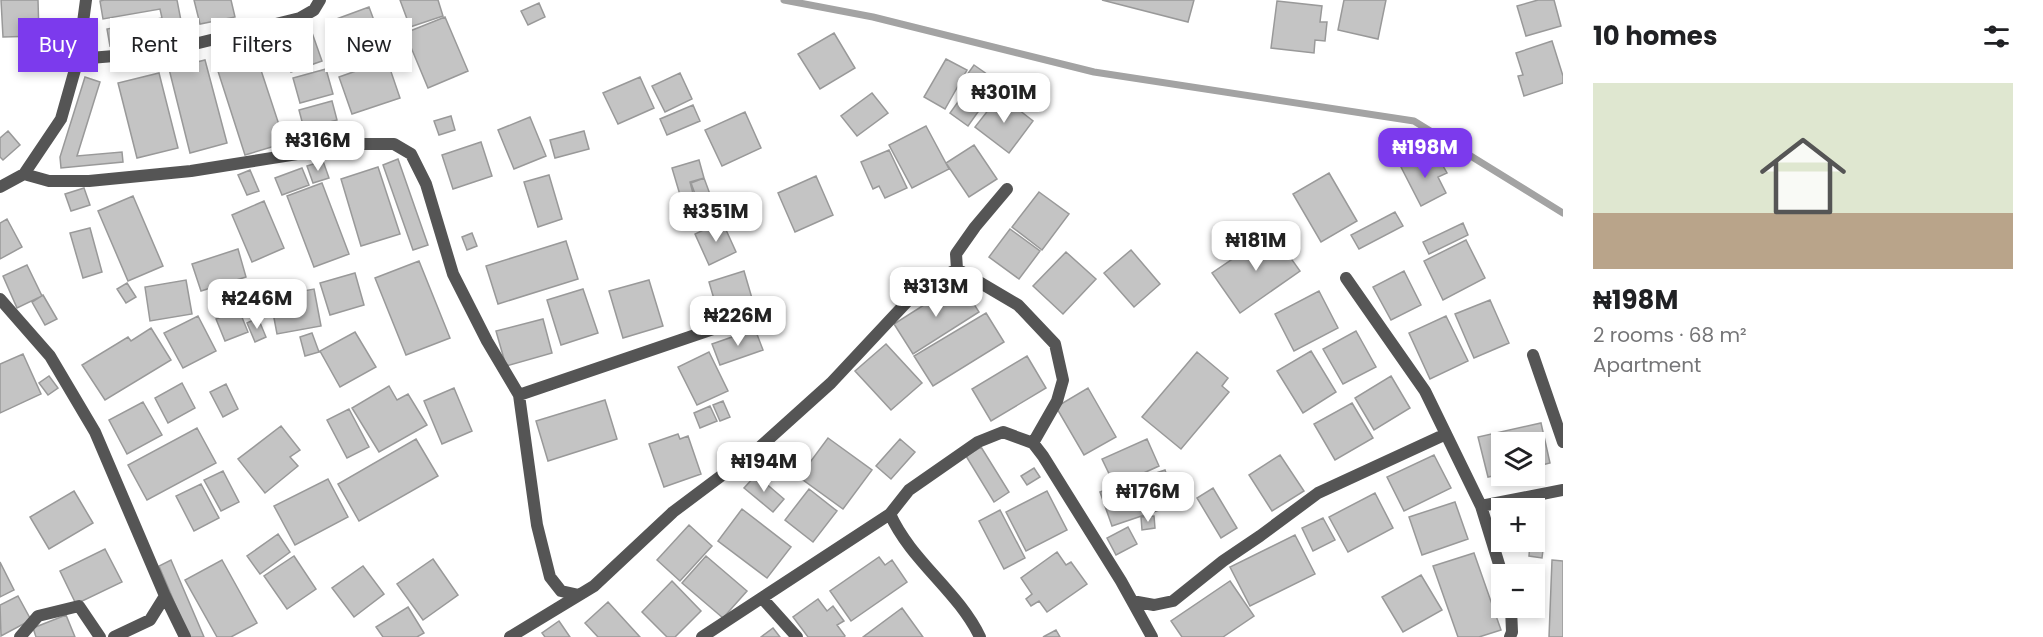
<!DOCTYPE html>
<meta charset="utf-8">
<style>
:root{--surface:#fff;--page:#f2f2f2;--text:#202124;--muted:#757577;--line:#e0e0e0;--accent:#7c3aed}
body{margin:0;font-family:Poppins,sans-serif;background:var(--page);color:var(--text);height:100vh;display:flex;flex-direction:column;font-size:22px;white-space:nowrap}
*{box-sizing:border-box;margin:0}
p{font-size:20px;color:var(--muted)}
.icon{flex:none;width:33px;height:33px;fill:none;stroke:currentColor;stroke-width:2;stroke-linecap:round;stroke-linejoin:round}
.map{position:relative;flex:1;overflow:hidden}
.panel{display:flex;flex-direction:column;background:var(--surface);width:480px}
.panel>*{flex:none}
.hud{position:absolute;left:18px;top:18px;width:570px;height:54px;display:flex;gap:12px}
.fabs{position:absolute;left:1491px;top:432px;display:grid;gap:12px}
.fabs a{display:grid;place-items:center;width:54px;height:54px;border-radius:0px;background:var(--surface);box-shadow:0 3px 9px #0003;font-size:30px}
.price{position:absolute;translate:-50% -51px;padding:0 14px;border-radius:12px;background:#fff;color:#222;font-size:20px;line-height:39px;filter:drop-shadow(0 2px 3px #0008)}
.price::after{content:'';position:absolute;left:50%;top:36px;width:18px;height:14px;margin-left:-9px;background:inherit;clip-path:polygon(0 0,100% 0,50% 100%)}
.price.on{background:var(--accent);color:#fff}
ul{padding:0;list-style:none}
li{display:grid;align-content:center;gap:12px;height:318px;padding:0 30px}
li+li{border-top:2px solid var(--line)}
li span{display:grid;place-items:center;height:186px;border-radius:0px;color:#555}
li>.icon{margin-inline-start:auto}
span .icon{width:108px;height:108px;fill:#fffc;stroke-width:1}
li b{font-size:26px}
h2{display:flex;justify-content:space-between;align-items:center;height:72px;padding:0 30px;font-size:26px}
.pill{padding:0 21px;border-radius:0px;background:var(--surface);box-shadow:0 3px 9px #0003;font-size:21px;line-height:54px}
.pill.on{background:var(--accent);color:#fff}
main{display:flex;flex:1;min-height:0}
.map>svg:first-child{display:block}
.lines{fill:none;stroke-linecap:round;stroke-linejoin:round}
.stream{stroke:#a3a3a3;stroke-width:7}
.building{fill:#c4c4c4;stroke:#999;stroke-width:1.5}
.street{stroke:#555;stroke-width:12}
</style>
<main>
<div class="map">
<svg width="1563" height="637" viewBox="0 0 1563 637">
<rect width="100%" height="100%" fill="#fff"/>
<g class="lines">
<path class="stream" d="M784 0 873 17 1094 72 1414 121 1563 213"/>
</g>
<path class="building" d="M1 0H38L39 36 3 37Z
M104 0H177L183 31 110 46 107 29 162 18 160 9 103 19 100 1Z
M194 0H231L235 17 200 24Z
M400 0H438L443 16 410 27Z
M1102 0H1194L1188 22Z
M1344 0H1386L1378 39 1338 30Z
M1538 0H1554L1561 26 1526 36 1517 6Z
M1277 1 1322 6 1320 22H1327L1325 41 1315 40 1314 53 1271 48Z
M539 3 545 17 528 25 521 11Z
M369 7 385 50 348 65 331 21Z
M445 17 468 71 428 88 405 33Z
M310 27 322 61 291 72 279 38Z
M834 33 855 68 820 89 798 54Z
M1552 41 1563 76V83L1524 96 1518 76 1523 75 1516 53Z
M44 48V70H22L21 49Z
M255 52 285 143 245 155 216 65Z
M946 59 967 70 945 109 924 97Z
M205 60 227 143 190 153 169 69Z
M387 60 400 98 352 114 339 77Z
M974 65 1001 84 986 105 959 86Z
M326 69 333 94 300 103 293 78Z
M159 73 178 148 137 158 118 83Z
M680 73 692 99 665 112 652 86Z
M85 77 100 82 77 156 122 152 123 162 61 168 60 157Z
M640 77 654 108 618 124 603 93Z
M872 93 888 113 857 136 841 116Z
M1000 95 1033 121 1009 153 975 127Z
M960 99 978 112 968 126 950 113Z
M332 101 337 120 304 129 299 110Z
M693 105 700 121 667 135 660 119Z
M745 112 761 148 722 166 705 130Z
M451 116 455 130 439 135 434 121Z
M530 117 546 156 514 169 498 130Z
M926 126 949 169 912 188 889 145Z
M8 131 20 145 3 160 0 157V138Z
M584 131 589 149 555 158 550 140Z
M481 142 492 176 453 189 442 155Z
M974 145 997 179 969 197 946 163Z
M889 150 907 188 885 198 879 186 873 189 861 162Z
M1426 154 1431 163 1439 159 1447 173 1438 177 1446 193 1421 206 1401 167Z
M398 159 428 245 413 250 383 165Z
M699 160 704 178 690 182 695 201 683 205 672 168Z
M323 161 329 178 313 183 307 166Z
M378 167 400 234 361 246 341 179Z
M302 168 309 185 282 195 275 178Z
M250 170 259 191 247 195 238 175Z
M1329 173 1357 221 1321 242 1293 194Z
M549 175 562 219 538 227 524 182Z
M816 176 833 215 795 232 778 193Z
M704 178 711 197 698 202 691 183Z
M322 183 349 254 314 267 287 196Z
M84 188 90 205 71 211 65 194Z
M1039 192 1069 214 1042 250 1012 227Z
M133 196 163 266 128 281 98 211Z
M264 201 284 248 252 262 232 215Z
M1395 212 1403 226 1359 249 1351 235Z
M7 219 22 247 0 259V223Z
M722 221 736 252 709 265 695 234Z
M1463 223 1468 235 1429 254 1423 242Z
M90 228 102 272 83 278 70 233Z
M1010 229 1040 251 1019 279 989 257Z
M1272 232 1300 271 1240 313 1212 273Z
M472 233 477 246 467 250 462 237Z
M1466 240 1485 278 1443 300 1424 261Z
M566 241 578 279 498 304 486 266Z
M238 249 246 277 201 291 192 264Z
M1131 250 1160 284 1134 307 1104 273Z
M1066 252 1096 279 1063 314 1033 286Z
M419 261 450 338 406 355 375 278Z
M27 265 42 296 17 308 3 276Z
M744 271 756 312 721 323 709 282Z
M1404 271 1421 305 1391 320 1373 287Z
M355 273 364 305 330 315 320 283Z
M186 280 192 314 150 321 145 287Z
M649 280 663 326 623 338 609 291Z
M960 282 979 312 913 354 894 324Z
M127 283 136 297 126 303 117 289Z
M314 289 321 326 277 334 270 297Z
M583 289 598 333 561 345 547 300Z
M1319 291 1338 328 1294 351 1275 314Z
M43 295 57 319 45 325 32 302Z
M1490 300 1509 343 1474 358 1455 314Z
M239 310 248 332 225 341 216 319Z
M986 313 1004 342 933 386 914 356Z
M198 316 216 351 183 368 164 333Z
M1446 316 1468 361 1430 379 1409 333Z
M258 318 266 337 255 342 247 323Z
M543 319 552 353 506 366 496 331Z
M151 328 171 360 105 400 82 365 128 337 131 341Z
M755 329 763 350 720 365 712 344Z
M1356 331 1376 367 1343 384 1323 349Z
M355 332 376 367 340 387 320 351Z
M312 333 319 352 305 356 300 337Z
M886 344 922 383 891 410 855 371Z
M1311 351 1336 392 1303 413 1277 371Z
M709 352 728 391 697 405 678 367Z
M1197 352 1228 378 1222 386 1229 392 1181 449 1142 417Z
M23 354 41 394 0 413V364Z
M1027 356 1046 388 991 421 972 389Z
M49 376 58 388 48 395 39 383Z
M1391 376 1410 408 1374 430 1355 398Z
M182 383 195 408 168 423 155 398Z
M226 384 238 409 223 417 210 392Z
M389 386 397 400 408 394 427 425 379 452 352 408Z
M454 388 472 431 442 444 424 401Z
M1088 388 1116 437 1084 455 1056 407Z
M605 400 617 439 548 461 536 421Z
M723 401 730 417 720 421 713 405Z
M143 402 162 435 127 454 109 420Z
M1352 403 1373 438 1335 460 1314 424Z
M710 406 717 421 700 428 694 413Z
M349 409 369 447 347 458 327 420Z
M1541 423 1550 463 1534 467V442H1502V474L1488 477 1478 437Z
M281 426 300 450 290 457 298 466 265 493 238 459Z
M197 428 216 463 147 500 128 465Z
M678 434 680 439 688 436 701 474 664 487 649 444Z
M828 438 872 470 843 509 799 477Z
M416 439 438 476 359 521 338 484Z
M900 439 915 452 891 479 876 466Z
M1147 439 1159 466 1115 486 1102 459Z
M981 447 1009 492 994 502 966 456Z
M1280 455 1304 491 1272 511 1249 475Z
M1434 455 1451 488 1404 511 1387 477Z
M1034 468 1040 477 1027 485 1021 476Z
M1165 470 1177 504 1112 526 1100 492Z
M223 471 239 502 221 511 204 480Z
M756 475 784 499 773 512 744 488Z
M328 479 348 517 295 545 274 506Z
M201 484 219 518 194 531 176 496Z
M1213 488 1237 528 1221 538 1197 498Z
M809 489 837 511 813 542 785 520Z
M74 491 93 523 49 549 30 517Z
M1047 491 1067 530 1026 551 1006 512Z
M1375 493 1393 528 1348 552 1329 517Z
M1455 502 1468 539 1422 555 1409 517Z
M742 509 791 547 767 578 718 541Z
M1000 510 1025 558 1004 569 979 521Z
M1154 516 1155 528 1142 530 1141 517Z
M1323 518 1335 540 1313 551 1302 528Z
M689 525 712 546 680 581 657 560Z
M1128 527 1137 544 1116 555 1107 538Z
M278 534 290 552 260 574 247 556Z
M1295 535 1315 574 1250 606 1230 567Z
M1530 542H1544L1542 558 1529 556Z
M105 549 122 582 76 604 60 571Z
M1057 552 1066 565 1071 562 1087 584 1047 612 1039 601 1031 606 1026 599 1032 594 1021 578Z
M1474 553 1501 630 1479 637H1458L1433 566Z
M294 556 316 589 287 609 264 576Z
M706 556 747 591 723 618 682 583Z
M879 557 885 565 892 560 907 582 851 621 830 591Z
M433 559 458 595 423 620 397 584Z
M171 560 204 637H189L159 566Z
M222 560 257 623 231 637H217L185 580Z
M1552 560 1563 561V637H1549Z
M0 562 14 590 0 597Z
M363 566 384 594 354 617 332 588Z
M1421 575 1442 610 1403 632 1382 597Z
M672 581 701 611 675 637H667L642 612Z
M1230 581 1254 616 1223 637H1182L1171 621Z
M18 596 31 620 1 636 0 605Z
M818 599 827 611 833 606 844 621 837 625 845 636 844 637H808L793 617Z
M608 602 640 637H598L585 623Z
M408 607 424 633 417 637H383L376 627Z
M902 608 923 637H863Z
M66 615 75 637H36L33 628Z
M559 621 570 637H545L542 633Z
M773 628 780 637H761Z
M1056 630 1060 637H1043Z"/>
<g class="lines">
<path class="street" d="M78 59 162 52 300 18 314 10 320 0
M24 174 49 181H89L191 171 360 144H394L411 154 426 184 453 274 487 341 519 395 537 525 550 577 561 591 579 595
M0 187 24 174 61 119 78 59 86 0
M957 269 1018 305 1055 344 1063 380 1057 401 1033 443
M1346 278 1425 391 1481 506 1502 574
M0 299 50 356 95 432 165 596 185 637
M1533 355 1563 442
M519 395 713 329
M1481 506 1563 490
M890 514C911 561 958 591 980 637
M762 598 797 637
M1132 601 1154 605 1173 601 1223 561 1260 536 1318 493 1446 434
M20 637 38 616 79 606 100 637
M114 637 150 620 165 596
M510 637 594 586 673 512 761 446 831 383 918 290 957 269 956 254 975 227 1007 189
M702 637 890 514 909 490 978 442 1003 432 1033 443 1043 456 1121 581 1152 637
M1510 637 1512 632 1511 608"/>
</g>
</svg>
<div class="fabs">
<a><svg class="icon" aria-label="layers" viewBox="0 0 24 24"><path d="M12 4l9 5-9 5-9-5zM3 14l9 5 9-5"/></svg></a>
<a>+</a>
<a>−</a>
</div>
<b class="price" style="left:1004px;top:124px">₦301M</b>
<b class="price" style="left:318px;top:172px">₦316M</b>
<b class="price on" style="left:1425px;top:179px">₦198M</b>
<b class="price" style="left:716px;top:243px">₦351M</b>
<b class="price" style="left:1256px;top:272px">₦181M</b>
<b class="price" style="left:936px;top:318px">₦313M</b>
<b class="price" style="left:257px;top:330px">₦246M</b>
<b class="price" style="left:738px;top:347px">₦226M</b>
<b class="price" style="left:764px;top:493px">₦194M</b>
<b class="price" style="left:1148px;top:523px">₦176M</b>
<div class="hud">
<a class="pill on">Buy</a>
<a class="pill">Rent</a>
<a class="pill">Filters</a>
<a class="pill">New</a>
</div>
</div>
<section class="panel">
<h2>10 homes<svg class="icon" aria-label="filters" viewBox="0 0 24 24"><path d="M4 7h16M4 17h16"/><circle cx="9" cy="7" r="2"/><circle cx="15" cy="17" r="2"/></svg></h2>
<ul>
<li><span style="background:linear-gradient(#dfe7d0 70%,#b9a48a 0)"><svg class="icon" aria-label="home" viewBox="0 0 24 24"><path d="M3 11l9-7 9 7M6 9v11h12V9"/></svg></span><div><b>₦198M</b><p>2 rooms · 68 m²</p><p>Apartment</p></div></li>
</ul>
</section>
</main>
